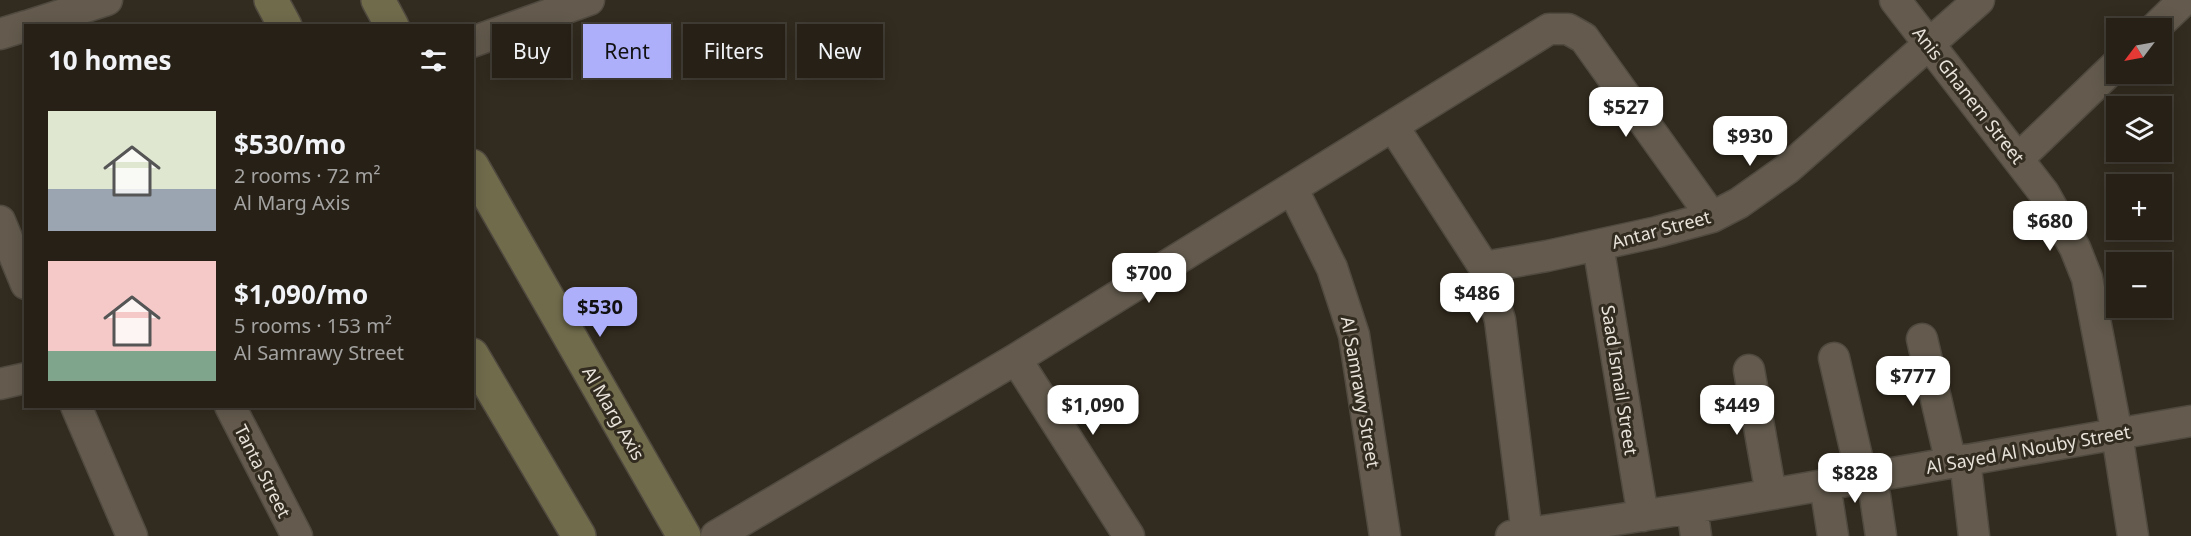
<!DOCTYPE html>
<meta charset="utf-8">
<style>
:root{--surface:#262017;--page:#322d24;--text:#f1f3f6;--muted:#a4a3a1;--line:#423e36;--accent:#adaffb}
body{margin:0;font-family:"Noto Sans",sans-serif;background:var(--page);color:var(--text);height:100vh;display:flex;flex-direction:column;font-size:22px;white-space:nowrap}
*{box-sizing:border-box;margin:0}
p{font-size:20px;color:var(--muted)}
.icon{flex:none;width:33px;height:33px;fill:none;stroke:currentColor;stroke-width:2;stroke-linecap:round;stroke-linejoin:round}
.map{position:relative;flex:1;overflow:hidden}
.details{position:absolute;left:24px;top:24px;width:450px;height:384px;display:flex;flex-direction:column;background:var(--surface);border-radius:0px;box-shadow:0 3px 15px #0003,0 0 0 2px var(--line)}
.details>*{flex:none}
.banner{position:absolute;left:492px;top:24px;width:570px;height:54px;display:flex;gap:12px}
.needle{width:39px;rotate:238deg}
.tools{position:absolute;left:2106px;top:18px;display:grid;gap:12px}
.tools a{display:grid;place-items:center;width:66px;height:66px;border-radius:0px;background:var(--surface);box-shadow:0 3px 15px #0003,0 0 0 2px var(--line);font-size:30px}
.price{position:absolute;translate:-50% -51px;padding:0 14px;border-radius:12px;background:#fff;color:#222;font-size:20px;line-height:39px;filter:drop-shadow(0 2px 3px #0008)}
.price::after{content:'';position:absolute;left:50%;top:36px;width:18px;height:14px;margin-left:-9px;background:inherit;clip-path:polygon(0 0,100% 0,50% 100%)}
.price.current{background:var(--accent);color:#111}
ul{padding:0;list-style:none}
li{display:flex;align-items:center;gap:18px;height:150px;padding:0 24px}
li span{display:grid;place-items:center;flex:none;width:168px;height:120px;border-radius:0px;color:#555}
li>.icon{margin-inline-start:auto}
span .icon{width:72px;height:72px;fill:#fffc;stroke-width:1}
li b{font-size:26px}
h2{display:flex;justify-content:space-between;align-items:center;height:72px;padding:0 24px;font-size:26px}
.tag{padding:0 21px;border-radius:0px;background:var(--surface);box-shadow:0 3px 15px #0003,0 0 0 2px var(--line);font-size:21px;line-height:54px}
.tag.current{background:var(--accent);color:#111}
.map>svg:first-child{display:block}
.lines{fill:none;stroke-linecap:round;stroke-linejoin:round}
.street-casing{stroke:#4f493f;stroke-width:33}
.secondary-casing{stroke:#4f493f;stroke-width:36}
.street{stroke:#645b4e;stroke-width:30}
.secondary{stroke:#706b4b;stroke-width:33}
.labels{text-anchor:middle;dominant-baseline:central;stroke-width:6;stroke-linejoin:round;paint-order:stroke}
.street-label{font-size:18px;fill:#e7e2da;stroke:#322b1f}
</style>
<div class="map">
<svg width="2191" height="536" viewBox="0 0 2191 536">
<rect width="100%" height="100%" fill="#322b1f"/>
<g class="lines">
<g class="street-casing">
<path id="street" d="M1895 0 2044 193 2075 248 2087 278 2117 434 2133 536
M27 26 107 0
M2155 28 2184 0
M0 34 26 26
M472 42 589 0
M1393 126 1484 267 1500 320 1527 534
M2018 159 2116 65
M1292 188 1332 268 1354 335 1385 536
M0 221 26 284
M1598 245 1643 516
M1484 267 1547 256 1657 232 1712 217 1739 203 1787 169 1979 0
M1922 339 1951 463
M1834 358 1862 478
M1016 359 1129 536
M1749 370 1771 494
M0 384 26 378
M76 406 132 536
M230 406 297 536
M1965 460 1974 536
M1872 476 1881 536
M1825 485 1833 536
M1692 508 1696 536
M716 536 1016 359 1549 29H1568L1584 38 1712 217
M1511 536 1692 508 2191 421"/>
</g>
<g class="secondary-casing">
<path id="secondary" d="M271 0 285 26
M378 0 392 26
M472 166 684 536
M472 355 579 536"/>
</g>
<use href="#street" class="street"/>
<use href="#secondary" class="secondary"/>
</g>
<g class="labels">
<g class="street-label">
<text transform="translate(1969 95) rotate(52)">Anis Ghanem Street</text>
<text transform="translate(1661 229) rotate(-15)">Antar Street</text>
<text transform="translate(1620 380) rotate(81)">Saad Ismail Street</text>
<text transform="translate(1361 392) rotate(80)">Al Samrawy Street</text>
<text transform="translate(614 413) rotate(60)">Al Marg Axis</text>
<text transform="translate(2028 449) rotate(-10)">Al Sayed Al Nouby Street</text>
<text transform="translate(263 471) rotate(63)">Tanta Street</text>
</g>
</g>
</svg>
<div class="tools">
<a><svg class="needle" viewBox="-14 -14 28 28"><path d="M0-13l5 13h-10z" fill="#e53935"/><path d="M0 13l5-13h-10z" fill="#a4a3a1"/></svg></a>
<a><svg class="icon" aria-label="layers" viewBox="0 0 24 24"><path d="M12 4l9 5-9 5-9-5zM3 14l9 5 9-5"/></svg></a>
<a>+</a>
<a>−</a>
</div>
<b class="price" style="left:1626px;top:138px">$527</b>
<b class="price" style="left:1750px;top:167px">$930</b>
<b class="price" style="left:2050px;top:252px">$680</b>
<b class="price" style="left:1149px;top:304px">$700</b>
<b class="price" style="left:1477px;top:324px">$486</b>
<b class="price current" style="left:600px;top:338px">$530</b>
<b class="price" style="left:1913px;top:407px">$777</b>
<b class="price" style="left:1093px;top:436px">$1,090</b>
<b class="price" style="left:1737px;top:436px">$449</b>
<b class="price" style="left:1855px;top:504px">$828</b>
<div class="banner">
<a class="tag">Buy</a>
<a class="tag current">Rent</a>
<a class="tag">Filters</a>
<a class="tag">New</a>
</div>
<section class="details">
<h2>10 homes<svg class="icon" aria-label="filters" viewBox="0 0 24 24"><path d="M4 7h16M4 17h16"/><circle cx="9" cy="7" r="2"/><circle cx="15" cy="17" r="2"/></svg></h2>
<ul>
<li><span style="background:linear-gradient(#dfe7d0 65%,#9aa5b1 0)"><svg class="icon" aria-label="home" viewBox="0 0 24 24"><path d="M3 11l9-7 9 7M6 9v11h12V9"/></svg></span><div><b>$530/mo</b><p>2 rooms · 72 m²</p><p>Al Marg Axis</p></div></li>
<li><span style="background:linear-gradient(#f6c9c9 75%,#7fa58c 0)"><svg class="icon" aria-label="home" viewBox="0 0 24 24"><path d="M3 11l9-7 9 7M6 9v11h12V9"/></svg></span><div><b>$1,090/mo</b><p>5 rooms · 153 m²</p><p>Al Samrawy Street</p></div></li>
</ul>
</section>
</div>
